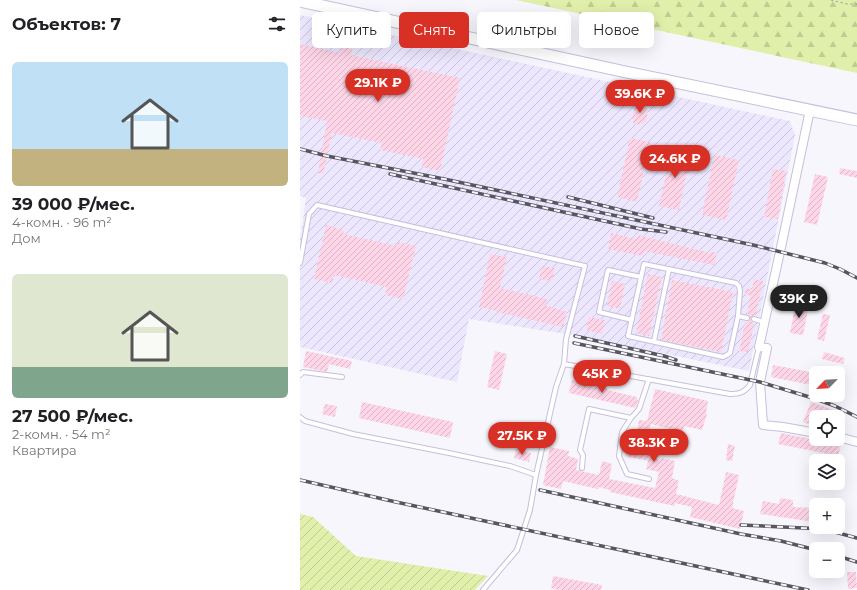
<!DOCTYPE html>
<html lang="ru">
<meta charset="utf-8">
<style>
:root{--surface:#fff;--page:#f2f2f2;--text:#202124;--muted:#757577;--accent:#d93025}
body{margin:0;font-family:Montserrat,sans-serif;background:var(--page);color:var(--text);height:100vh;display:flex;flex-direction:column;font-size:15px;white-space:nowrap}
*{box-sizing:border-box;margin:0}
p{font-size:13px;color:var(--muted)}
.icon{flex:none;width:22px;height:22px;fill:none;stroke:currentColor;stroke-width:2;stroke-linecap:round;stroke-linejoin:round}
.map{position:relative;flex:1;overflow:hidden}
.panel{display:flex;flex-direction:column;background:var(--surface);width:300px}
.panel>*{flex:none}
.top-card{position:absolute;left:12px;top:12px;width:380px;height:36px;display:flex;gap:8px}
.needle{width:26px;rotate:245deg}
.tools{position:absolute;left:509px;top:366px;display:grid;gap:8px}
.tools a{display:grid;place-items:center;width:36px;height:36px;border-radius:6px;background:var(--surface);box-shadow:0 4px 16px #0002;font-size:20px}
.price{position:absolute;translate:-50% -34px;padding:0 9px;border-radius:14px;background:var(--accent);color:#fff;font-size:13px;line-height:26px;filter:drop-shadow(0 1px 2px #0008)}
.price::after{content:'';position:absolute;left:50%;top:24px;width:12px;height:9px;margin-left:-6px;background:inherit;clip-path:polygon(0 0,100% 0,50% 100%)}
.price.active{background:#222;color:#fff}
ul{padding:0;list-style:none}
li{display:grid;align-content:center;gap:8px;height:212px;padding:0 12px}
li span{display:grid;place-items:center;height:124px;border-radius:6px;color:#555}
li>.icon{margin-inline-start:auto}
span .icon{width:72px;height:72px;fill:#fffc;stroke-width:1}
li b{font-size:17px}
h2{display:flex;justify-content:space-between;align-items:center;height:48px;padding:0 12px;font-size:17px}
.pill{padding:0 14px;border-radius:6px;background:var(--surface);box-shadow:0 4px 16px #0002;font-size:14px;line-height:36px}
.pill.active{background:var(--accent);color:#fff}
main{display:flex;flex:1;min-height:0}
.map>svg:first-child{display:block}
.industrial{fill:url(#industrial-furrows)}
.forest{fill:url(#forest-firs)}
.garden{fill:url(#garden-furrows)}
.building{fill:url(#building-hatch)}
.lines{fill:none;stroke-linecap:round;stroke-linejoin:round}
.service-casing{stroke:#c6bfdd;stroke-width:6}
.minor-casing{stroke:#c6bfdd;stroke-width:10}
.secondary-casing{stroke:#c6bfdd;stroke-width:13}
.path{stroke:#94929a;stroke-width:1;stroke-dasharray:2 3;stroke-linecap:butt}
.service{stroke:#fff;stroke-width:4}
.minor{stroke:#fff;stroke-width:8}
.secondary{stroke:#fff;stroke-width:11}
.rail-casing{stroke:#57555e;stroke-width:3.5}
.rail{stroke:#f7f6fc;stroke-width:2;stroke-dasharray:6;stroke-linecap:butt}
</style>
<main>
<section class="panel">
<h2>Объектов: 7<svg class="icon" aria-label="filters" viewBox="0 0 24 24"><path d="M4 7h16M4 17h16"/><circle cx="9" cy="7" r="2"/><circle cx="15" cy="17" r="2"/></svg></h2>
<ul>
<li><span style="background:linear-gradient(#bfe0f5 70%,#c2b280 0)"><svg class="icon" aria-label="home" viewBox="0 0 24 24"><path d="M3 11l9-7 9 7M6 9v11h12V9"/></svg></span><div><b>39 000 ₽/мес.</b><p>4-комн. · 96 m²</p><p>Дом</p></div></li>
<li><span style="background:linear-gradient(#dfe7d0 75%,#7fa58c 0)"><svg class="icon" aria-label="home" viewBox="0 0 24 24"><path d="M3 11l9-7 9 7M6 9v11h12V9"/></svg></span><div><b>27 500 ₽/мес.</b><p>2-комн. · 54 m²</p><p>Квартира</p></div></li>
</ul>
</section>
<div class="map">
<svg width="557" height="590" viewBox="0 0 557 590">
<defs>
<pattern id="industrial-furrows" width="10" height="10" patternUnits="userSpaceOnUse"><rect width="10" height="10" fill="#ece7fe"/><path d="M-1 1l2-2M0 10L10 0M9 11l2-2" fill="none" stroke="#cac6da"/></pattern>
<pattern id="forest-firs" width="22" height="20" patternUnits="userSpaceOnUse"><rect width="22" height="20" fill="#e0efaa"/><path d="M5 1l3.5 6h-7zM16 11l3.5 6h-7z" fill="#c0cc92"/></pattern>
<pattern id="garden-furrows" width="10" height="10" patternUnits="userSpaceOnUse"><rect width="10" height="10" fill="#e0efaa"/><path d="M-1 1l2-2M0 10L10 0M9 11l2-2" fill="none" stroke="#c0cc92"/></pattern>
<pattern id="building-hatch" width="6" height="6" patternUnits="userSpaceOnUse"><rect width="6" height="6" fill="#fed6e8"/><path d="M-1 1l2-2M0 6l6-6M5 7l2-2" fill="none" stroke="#d9b7c7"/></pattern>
</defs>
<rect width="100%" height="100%" fill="#f7f6fc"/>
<path class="industrial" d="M0 15 490 121 495 135 449 371 273 335 169 319 157 382 0 347V240L6 198 0 196Z"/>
<path class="forest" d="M216 0H557V73Z"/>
<path class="garden" d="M0 514 13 517 56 556 188 576 175 590H0Z"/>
<path class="building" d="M43 38 54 40 51 55 160 78 140 171 122 167 123 159 80 150 82 143 32 133 23 174 18 173 27 121 0 116V44L40 53Z
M338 103 343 104V106L347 107V110H348L346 122H344V124L340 123 339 125 333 123 334 120 332 119 335 105H337Z
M330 138 350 142 337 202 317 197Z
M372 148 391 152 379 210 359 206Z
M414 155 439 160 426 220 402 215Z
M540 168 557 171V178L539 174Z
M473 169 486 171 478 219 464 217Z
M515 174 528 177 517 225 504 222Z
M26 225 44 230 43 234 97 246 98 242 116 246 103 299 85 295 87 287 34 275 32 283 14 279Z
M311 233 336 239 338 235 410 253 412 252 417 253 414 265 344 251 343 256 308 249Z
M190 254 207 257 200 288 247 299 245 305 267 312 263 327 197 312V311L179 307Z
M242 266 255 268 252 281 239 279Z
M348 274 362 277 349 336 336 333Z
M454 279 463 281 456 314H455V316H452L451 318V321L453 322 454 324 448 352 439 351 445 323 449 321 450 318V316L448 315 447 312 451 296 445 294 446 288 452 290Z
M372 280 433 292 421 352 361 340Z
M312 281 325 284 320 309 307 306Z
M496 302 509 305 503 335 490 333Z
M523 314 530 315 524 341 517 339Z
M289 317 305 320 302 334 286 330Z
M6 351 52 361 50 369 29 364 27 372 3 367Z
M195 351 207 354 199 390 187 387Z
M524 352 545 358 543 364 522 359Z
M473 365 516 373V386L471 377Z
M272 380 307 388V390L337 397 338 401 336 407 335 408 269 393Z
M355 389 408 401 406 413 407 414 402 430 384 426 383 432 351 424 349 435 354 436 350 457 361 460V458L375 461 372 478 379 481 376 494 419 505 426 472 439 475 432 508 444 511 440 529 390 517 392 507 375 503V506L310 492V490L298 487V489L263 481 261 489 243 485 250 447 269 451 268 456 278 459 276 470 299 475 302 461 312 464 309 479 355 488 359 472 346 469 348 461 326 456 331 430 337 431 339 420 347 421Z
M62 402 153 422 150 438 59 418Z
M511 402 533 410 530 417H516V427L503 422Z
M25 404 37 406 35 417 22 414Z
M481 433 541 445 538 456 478 444Z
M428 444 435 446 432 461 426 460Z
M216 449 231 453 229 462 214 458Z
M480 498 493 500V507L514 508V522L460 514 463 501 479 504Z
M547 572H556L557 588 548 589Z
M253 576 302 585 301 590H260L251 588Z"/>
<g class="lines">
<g class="service-casing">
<path id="service" d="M0 263 9 214 17 205 285 266 266 339 264 364
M344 264 436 283 439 286 440 291 438 316 430 353 427 355 423 357 328 336Z
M438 316 447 318
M454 319 464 322
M332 320 299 312 308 270 341 277
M354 341 369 269
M0 375 3 372 42 377
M0 417 5 421 53 434 149 453 210 466 236 475
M331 418 322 432 319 456 327 474 349 479
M282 468 283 455 280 450 289 409 331 418 339 409 349 379
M183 590 217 550 230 510 236 475 256 387 264 364 430 394C439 394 444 393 450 385L459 347"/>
</g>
<g class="minor-casing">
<path id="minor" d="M510 110 480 252 459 347 467 348 460 382 463 425 483 427 516 433
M538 437 557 442"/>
</g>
<g class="secondary-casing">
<path id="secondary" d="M0 1 326 72 557 120"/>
</g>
<path class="path" d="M531 0 547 4H557"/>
<use href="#service" class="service"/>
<use href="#minor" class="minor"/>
<use href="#secondary" class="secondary"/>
<g class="rail-casing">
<path id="rail" d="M0 149 27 156 144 179 453 245 525 263 540 269 557 278
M90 174 341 229 366 232
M268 197 353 218
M275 336 364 356 376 360
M274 343 460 382 516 399 535 406 557 417
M0 480 96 502 508 590
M240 490 441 534 481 541 516 550
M441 525 524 529 557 538
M538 556 557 562"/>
</g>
<use href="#rail" class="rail"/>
</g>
</svg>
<div class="tools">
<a><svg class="needle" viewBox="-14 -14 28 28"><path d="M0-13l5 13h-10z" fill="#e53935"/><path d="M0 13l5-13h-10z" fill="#757577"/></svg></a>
<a><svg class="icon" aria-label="locate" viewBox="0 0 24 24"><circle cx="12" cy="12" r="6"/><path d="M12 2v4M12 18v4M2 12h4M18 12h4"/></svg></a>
<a><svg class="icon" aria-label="layers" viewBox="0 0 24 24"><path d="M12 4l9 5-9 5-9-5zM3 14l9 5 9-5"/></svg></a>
<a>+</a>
<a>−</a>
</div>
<b class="price" style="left:78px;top:103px">29.1K ₽</b>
<b class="price" style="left:340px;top:114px">39.6K ₽</b>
<b class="price" style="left:375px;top:179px">24.6K ₽</b>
<b class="price active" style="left:499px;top:319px">39K ₽</b>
<b class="price" style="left:302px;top:394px">45K ₽</b>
<b class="price" style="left:222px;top:456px">27.5K ₽</b>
<b class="price" style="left:354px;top:463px">38.3K ₽</b>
<div class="top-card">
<a class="pill">Купить</a>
<a class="pill active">Снять</a>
<a class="pill">Фильтры</a>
<a class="pill">Новое</a>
</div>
</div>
</main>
